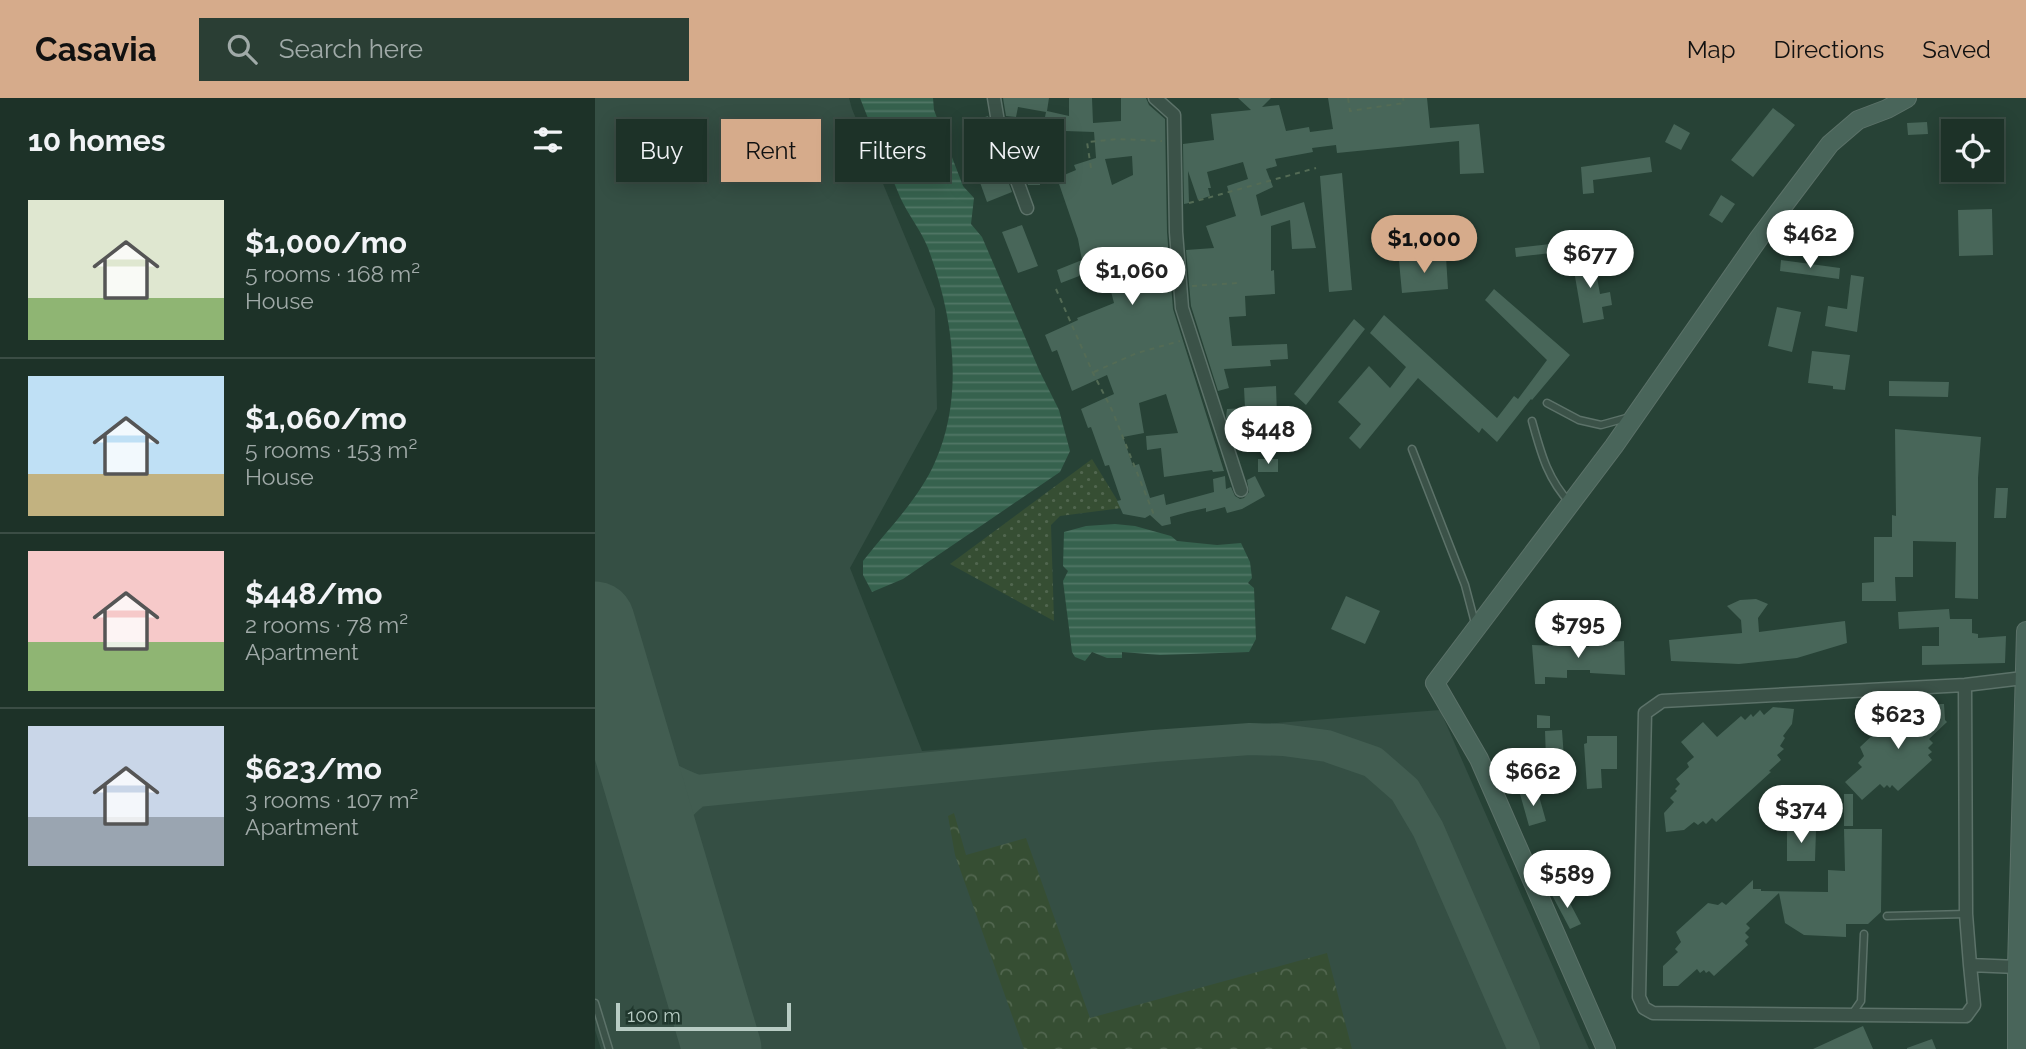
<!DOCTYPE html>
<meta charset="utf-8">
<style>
:root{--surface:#1d3228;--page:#2a3e34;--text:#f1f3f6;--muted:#a0aaa8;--line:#3b4d45;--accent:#d6ab8b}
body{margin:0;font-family:Raleway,sans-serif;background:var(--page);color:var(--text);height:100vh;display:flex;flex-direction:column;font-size:26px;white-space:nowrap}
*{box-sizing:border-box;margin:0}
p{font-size:23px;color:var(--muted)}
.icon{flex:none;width:38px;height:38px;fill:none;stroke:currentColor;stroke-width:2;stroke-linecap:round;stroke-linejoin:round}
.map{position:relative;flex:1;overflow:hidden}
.sheet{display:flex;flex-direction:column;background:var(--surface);width:595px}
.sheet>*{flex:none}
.hud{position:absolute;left:21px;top:21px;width:665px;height:63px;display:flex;gap:14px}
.controls{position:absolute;left:1346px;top:21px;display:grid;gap:14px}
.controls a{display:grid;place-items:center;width:63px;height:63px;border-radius:0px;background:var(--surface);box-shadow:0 4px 18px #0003,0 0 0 2px var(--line);font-size:35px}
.scale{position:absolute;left:21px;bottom:18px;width:175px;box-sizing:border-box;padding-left:7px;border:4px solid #b8ccc4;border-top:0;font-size:19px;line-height:24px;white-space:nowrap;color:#b8ccc4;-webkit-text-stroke:5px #20372d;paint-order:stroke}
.price{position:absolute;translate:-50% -60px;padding:0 16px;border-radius:24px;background:#fff;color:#222;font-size:23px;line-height:46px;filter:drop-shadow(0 2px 4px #0008)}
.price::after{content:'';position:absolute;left:50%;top:42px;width:21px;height:16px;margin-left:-10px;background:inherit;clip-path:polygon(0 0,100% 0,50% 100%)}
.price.active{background:var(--accent);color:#111}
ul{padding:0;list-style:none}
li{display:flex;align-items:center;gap:21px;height:175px;padding:0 28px}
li+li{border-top:2px solid var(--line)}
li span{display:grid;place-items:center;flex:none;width:196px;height:140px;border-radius:0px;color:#555}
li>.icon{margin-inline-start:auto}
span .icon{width:84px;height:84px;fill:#fffc;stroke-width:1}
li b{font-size:30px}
h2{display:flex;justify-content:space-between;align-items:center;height:84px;padding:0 28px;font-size:30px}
.pill{padding:0 24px;border-radius:0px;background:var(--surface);box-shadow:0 4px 18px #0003,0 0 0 2px var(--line);font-size:24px;line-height:63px}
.pill.active{background:var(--accent);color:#111}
header{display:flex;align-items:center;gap:42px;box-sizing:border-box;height:98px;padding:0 35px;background:var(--accent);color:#111}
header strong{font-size:33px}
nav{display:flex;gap:38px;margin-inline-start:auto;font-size:24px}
.search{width:490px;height:63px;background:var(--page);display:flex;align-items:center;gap:18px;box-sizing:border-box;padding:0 24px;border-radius:0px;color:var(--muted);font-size:26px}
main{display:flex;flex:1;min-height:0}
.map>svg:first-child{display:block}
.airport{fill:#354f44}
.grass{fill:url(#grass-dots)}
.forest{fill:url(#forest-crowns)}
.water{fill:url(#water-rules)}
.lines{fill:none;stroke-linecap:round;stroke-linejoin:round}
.taxiway{stroke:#425d51;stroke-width:32}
.runway{stroke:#425d51;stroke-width:79}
.building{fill:#486659;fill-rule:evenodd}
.lane-casing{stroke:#5c7269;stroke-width:9}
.street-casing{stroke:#5c7269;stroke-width:15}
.secondary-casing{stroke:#5c7269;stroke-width:20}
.path{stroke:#536b55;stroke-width:2;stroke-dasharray:5 5;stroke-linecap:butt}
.lane{stroke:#3b5248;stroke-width:6}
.street{stroke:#3b5248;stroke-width:12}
.secondary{stroke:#49655a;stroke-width:18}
</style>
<header>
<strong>Casavia</strong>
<div class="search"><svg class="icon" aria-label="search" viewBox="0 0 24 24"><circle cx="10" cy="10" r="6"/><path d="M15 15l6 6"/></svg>Search here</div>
<nav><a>Map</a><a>Directions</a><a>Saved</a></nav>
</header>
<main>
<section class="sheet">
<h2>10 homes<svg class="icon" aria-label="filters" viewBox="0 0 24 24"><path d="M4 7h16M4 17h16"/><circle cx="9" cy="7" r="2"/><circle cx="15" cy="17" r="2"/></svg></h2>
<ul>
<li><span style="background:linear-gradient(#dfe7d0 70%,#8fb573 0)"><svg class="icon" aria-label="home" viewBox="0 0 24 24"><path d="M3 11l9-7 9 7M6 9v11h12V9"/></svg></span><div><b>$1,000/mo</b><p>5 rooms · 168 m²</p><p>House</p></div></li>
<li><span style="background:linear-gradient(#bfe0f5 70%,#c2b280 0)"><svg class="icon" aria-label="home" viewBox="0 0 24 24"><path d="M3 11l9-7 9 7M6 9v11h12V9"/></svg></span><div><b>$1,060/mo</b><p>5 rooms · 153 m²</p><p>House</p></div></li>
<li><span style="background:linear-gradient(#f6c9c9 65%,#8fb573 0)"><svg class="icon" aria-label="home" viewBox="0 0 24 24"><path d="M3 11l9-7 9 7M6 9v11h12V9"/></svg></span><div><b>$448/mo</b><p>2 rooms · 78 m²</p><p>Apartment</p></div></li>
<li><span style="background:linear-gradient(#c9d6e8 65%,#9aa5b1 0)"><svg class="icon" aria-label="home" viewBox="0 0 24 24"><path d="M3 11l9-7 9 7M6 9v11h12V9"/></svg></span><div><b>$623/mo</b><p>3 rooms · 107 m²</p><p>Apartment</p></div></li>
</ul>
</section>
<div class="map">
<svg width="1431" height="951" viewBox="0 0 1431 951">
<defs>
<pattern id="grass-dots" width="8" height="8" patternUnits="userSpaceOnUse" patternTransform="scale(1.75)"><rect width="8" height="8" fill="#364e33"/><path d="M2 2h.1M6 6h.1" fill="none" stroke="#51664f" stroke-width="1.8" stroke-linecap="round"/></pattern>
<pattern id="forest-crowns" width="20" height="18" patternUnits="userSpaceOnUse" patternTransform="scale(1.75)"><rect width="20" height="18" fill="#364e33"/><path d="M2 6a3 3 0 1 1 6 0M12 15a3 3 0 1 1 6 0" fill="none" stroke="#51664f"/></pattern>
<pattern id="water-rules" width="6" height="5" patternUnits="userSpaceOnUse" patternTransform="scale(1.75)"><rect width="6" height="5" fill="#36624e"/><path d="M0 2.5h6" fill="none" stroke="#517766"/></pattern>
</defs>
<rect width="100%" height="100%" fill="#274236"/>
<path class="airport" d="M0 0H254L257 11 340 211 342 311 255 470 327 653 845 612 994 951H6L0 932Z"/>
<path class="grass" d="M497 361 527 410 465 418 456 427 459 523 355 466Z"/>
<path class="forest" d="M359 715 371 757 431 740 495 920 732 855 757 951H429L360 757 353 718Z"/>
<path class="water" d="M265 0H338L339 12 368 88 379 100 376 126 387 139 445 274 464 312 475 353 465 374 308 481 277 494 268 477V463C293 431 324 401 340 364 370 297 358 217 333 150 326 132 313 117 305 99 291 66 278 33 265 0Z
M520 426 540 428 576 438 582 443 622 447 646 445 655 464 657 480 653 485 659 490 661 541 654 554 565 557 527 554V560H512L497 554 490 563 480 559 477 554 468 483 473 473 468 468 469 434 491 428Z"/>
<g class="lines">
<path class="taxiway" d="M38 652C55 673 78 684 102 693
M67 747C70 723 84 706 102 693L559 648 655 641 688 642 732 648 778 664 810 692 833 731 929 951"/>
<path class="runway" d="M0 523 127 951"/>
</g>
<path class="building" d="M408 0H454L452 13 474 18V0H497L498 25 526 23V0H551L554 7 570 21 572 134 578 211 629 373 618 374 617 372 569 379 566 350 552 352 551 338 583 335 571 296 544 305 549 335 528 339 538 368 544 366 555 400 569 396 571 407 619 394 618 381 630 378 631 391 636 389 640 398 645 401 649 400 654 394 652 382 660 378 670 398 647 411 632 415 630 409 611 414V410L593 414 575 419 576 426 567 428 555 417 550 420 528 416 522 403 526 402 514 367 510 368 496 329 493 330 486 311 519 296 512 277 477 293 462 252 457 254 450 237 483 222 482 220 519 205 508 163 490 169 492 175 466 185 462 172 487 162 483 141 462 80 481 72 479 67 501 60 499 34 470 33 448 29 451 14 423 9 421 19 411 18ZM537 58 538 77 517 87 510 61ZM553 150 561 186 531 192 520 162Z
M643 0H676L667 9 684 7 691 33 714 29 715 34 738 31 733 0H832L835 30 884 26 889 75 865 76 864 43 742 55 741 47 717 50 718 54 680 61 682 68 671 71 678 89 661 97 666 118 709 104 721 150 697 151 695 122 676 128V173L679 172 680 196 650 198 651 218 634 219 637 248 692 246 693 261 675 262 676 268 629 271 634 290 623 293 596 208 591 152 619 150 611 128 641 118 632 88 653 81 648 64 612 74 616 90H613L615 98 603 102 593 73 594 105 589 106 588 46 619 42 616 16 656 12Z
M1178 10 1200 27 1158 79 1136 62Z
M393 18 400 48 379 56 369 26Z
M1332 24 1333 36 1313 37 1312 25Z
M1079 26 1095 35 1086 52 1070 44Z
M443 45 445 87H433L418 46Z
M1055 59 1057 74 998 82 999 95 988 96 986 69Z
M408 70 417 94 392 104 382 76Z
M747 75 757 192 734 194 725 78Z
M1126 97 1140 106 1127 125 1114 117Z
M1397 111 1398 157 1364 158 1363 112Z
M427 127 443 168 423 175 407 134Z
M973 144 974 153 921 159 920 150Z
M998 157 1005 196 1015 194 1017 207 1007 209 1009 221 988 225 977 161Z
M851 159 853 191 807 195 804 163Z
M1186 162 1245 170 1244 181 1185 173Z
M1256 177 1269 179 1262 234 1230 228 1233 208 1252 211Z
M899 191 975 257 937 302 936 301 902 344 887 330 884 335 823 280 765 351 754 340 766 326 743 304 774 268 795 290 811 269 775 235 789 217 902 320 919 298 923 301 952 262 890 202Z
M1182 209 1206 214 1197 254 1173 248Z
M759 221 770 231 711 307 699 296Z
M1217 253 1255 257 1250 292 1238 291V288L1213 285Z
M1294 283 1354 284 1353 299 1294 298Z
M681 288 682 318 688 311 689 331 656 333 657 348 641 349 631 319 632 311 650 310 649 290Z
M1300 331 1386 339 1383 380V501L1360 500 1361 444 1318 443V479H1300L1301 503H1267V485L1279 484V439H1297V417L1301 418Z
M663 361H683V374H663Z
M1401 390H1413L1411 420H1399Z
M751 498 785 513 770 546 736 531Z
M1161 501 1173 506 1163 520 1164 534 1250 523 1252 545 1202 560 1144 566 1076 563 1074 542 1147 535 1146 522 1132 508 1145 502Z
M1354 511 1355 521H1377V535L1383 536V540L1411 538 1410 565 1327 567V548H1344V529L1304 531 1303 514Z
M1029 543 1030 577 995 575V572H972V580L950 579V586H940L937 547 994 549 995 545Z
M1331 606H1349L1350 622 1352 624 1334 641 1338 645 1333 650 1337 654 1333 657 1337 662 1303 693 1297 687 1295 690 1292 687 1289 690 1285 686 1267 702 1250 684 1267 669 1263 665 1269 658 1265 649 1297 619 1307 622 1311 618 1314 622Z
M1178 609 1199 611 1197 626 1188 638 1190 640 1185 648 1189 651 1182 657 1186 662 1174 673 1176 674 1121 724 1117 720 1111 726 1108 723 1103 727 1099 724 1089 732 1071 734 1069 715 1079 704 1075 700 1082 693 1080 691 1085 686 1081 681 1094 669 1092 665 1099 659 1086 644 1108 624 1122 639 1146 618 1150 622 1156 616 1158 619 1165 612 1169 617Z
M942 617 955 618V630H942Z
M967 632 969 661 951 662 950 633Z
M992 638H1022V671H1006L1007 690 992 691 989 646 992 645Z
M942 691 951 723 934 728 925 696Z
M1249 696H1258V728H1249Z
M1192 731 1221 732 1220 763H1192Z
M1249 731H1287L1286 814 1273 826H1251V839L1209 837 1190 825 1184 795 1151 826 1155 830 1150 835 1154 839 1150 843 1153 847 1119 878 1114 873 1111 875 1109 872 1105 875 1102 871 1083 888H1068V868L1083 854 1080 851 1086 844 1081 834 1113 805 1123 807 1127 804 1131 807 1158 782V791H1166V793L1233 794V772L1250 773Z
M968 792 986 826 975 831 957 797Z
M1268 928 1278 951H1218Z
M1337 941 1341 951H1312V950Z"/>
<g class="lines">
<g class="lane-casing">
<path id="lane" d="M952 305 984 322 1006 327 1035 319
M937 323C946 355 952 380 975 405
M817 351 870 487 880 525
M1292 818 1371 816
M0 905 14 951
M1257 916 1266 903 1269 836"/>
</g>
<g class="street-casing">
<path id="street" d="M399 0 405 36 432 110
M560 0 579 17 581 134 587 210 646 392
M1370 587 1371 816 1375 867
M1422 869 1375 867 1379 907 1371 918 1058 915 1049 910 1044 899 1050 615 1067 603 1370 587 1428 580"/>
</g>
<g class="secondary-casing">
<path id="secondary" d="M1011 951 884 661 840 585 1019 348 1164 140 1235 46 1263 22 1292 11 1312 0
M1422 951V869L1431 533"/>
</g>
<path class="path" d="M753 0 755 13 809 5 808 0
M496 70 492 44 522 41 567 43
M594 105 721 70
M545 185 573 179
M597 188 643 185
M461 191 498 275 517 312 559 417
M499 274 542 255 585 243"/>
<use href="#lane" class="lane"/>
<use href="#street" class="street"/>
<use href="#secondary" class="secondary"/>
</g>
</svg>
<div class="controls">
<a><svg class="icon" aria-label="locate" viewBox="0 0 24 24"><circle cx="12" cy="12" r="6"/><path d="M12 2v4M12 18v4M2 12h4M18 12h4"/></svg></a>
</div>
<div class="scale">100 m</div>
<b class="price" style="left:1215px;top:172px">$462</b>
<b class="price active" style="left:829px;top:177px">$1,000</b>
<b class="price" style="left:995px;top:192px">$677</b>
<b class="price" style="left:537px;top:209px">$1,060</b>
<b class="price" style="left:673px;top:368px">$448</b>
<b class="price" style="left:983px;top:562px">$795</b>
<b class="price" style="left:1303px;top:653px">$623</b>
<b class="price" style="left:938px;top:710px">$662</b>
<b class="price" style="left:1206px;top:747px">$374</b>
<b class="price" style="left:972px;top:812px">$589</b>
<div class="hud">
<a class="pill">Buy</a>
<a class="pill active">Rent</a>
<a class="pill">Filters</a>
<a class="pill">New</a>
</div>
</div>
</main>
